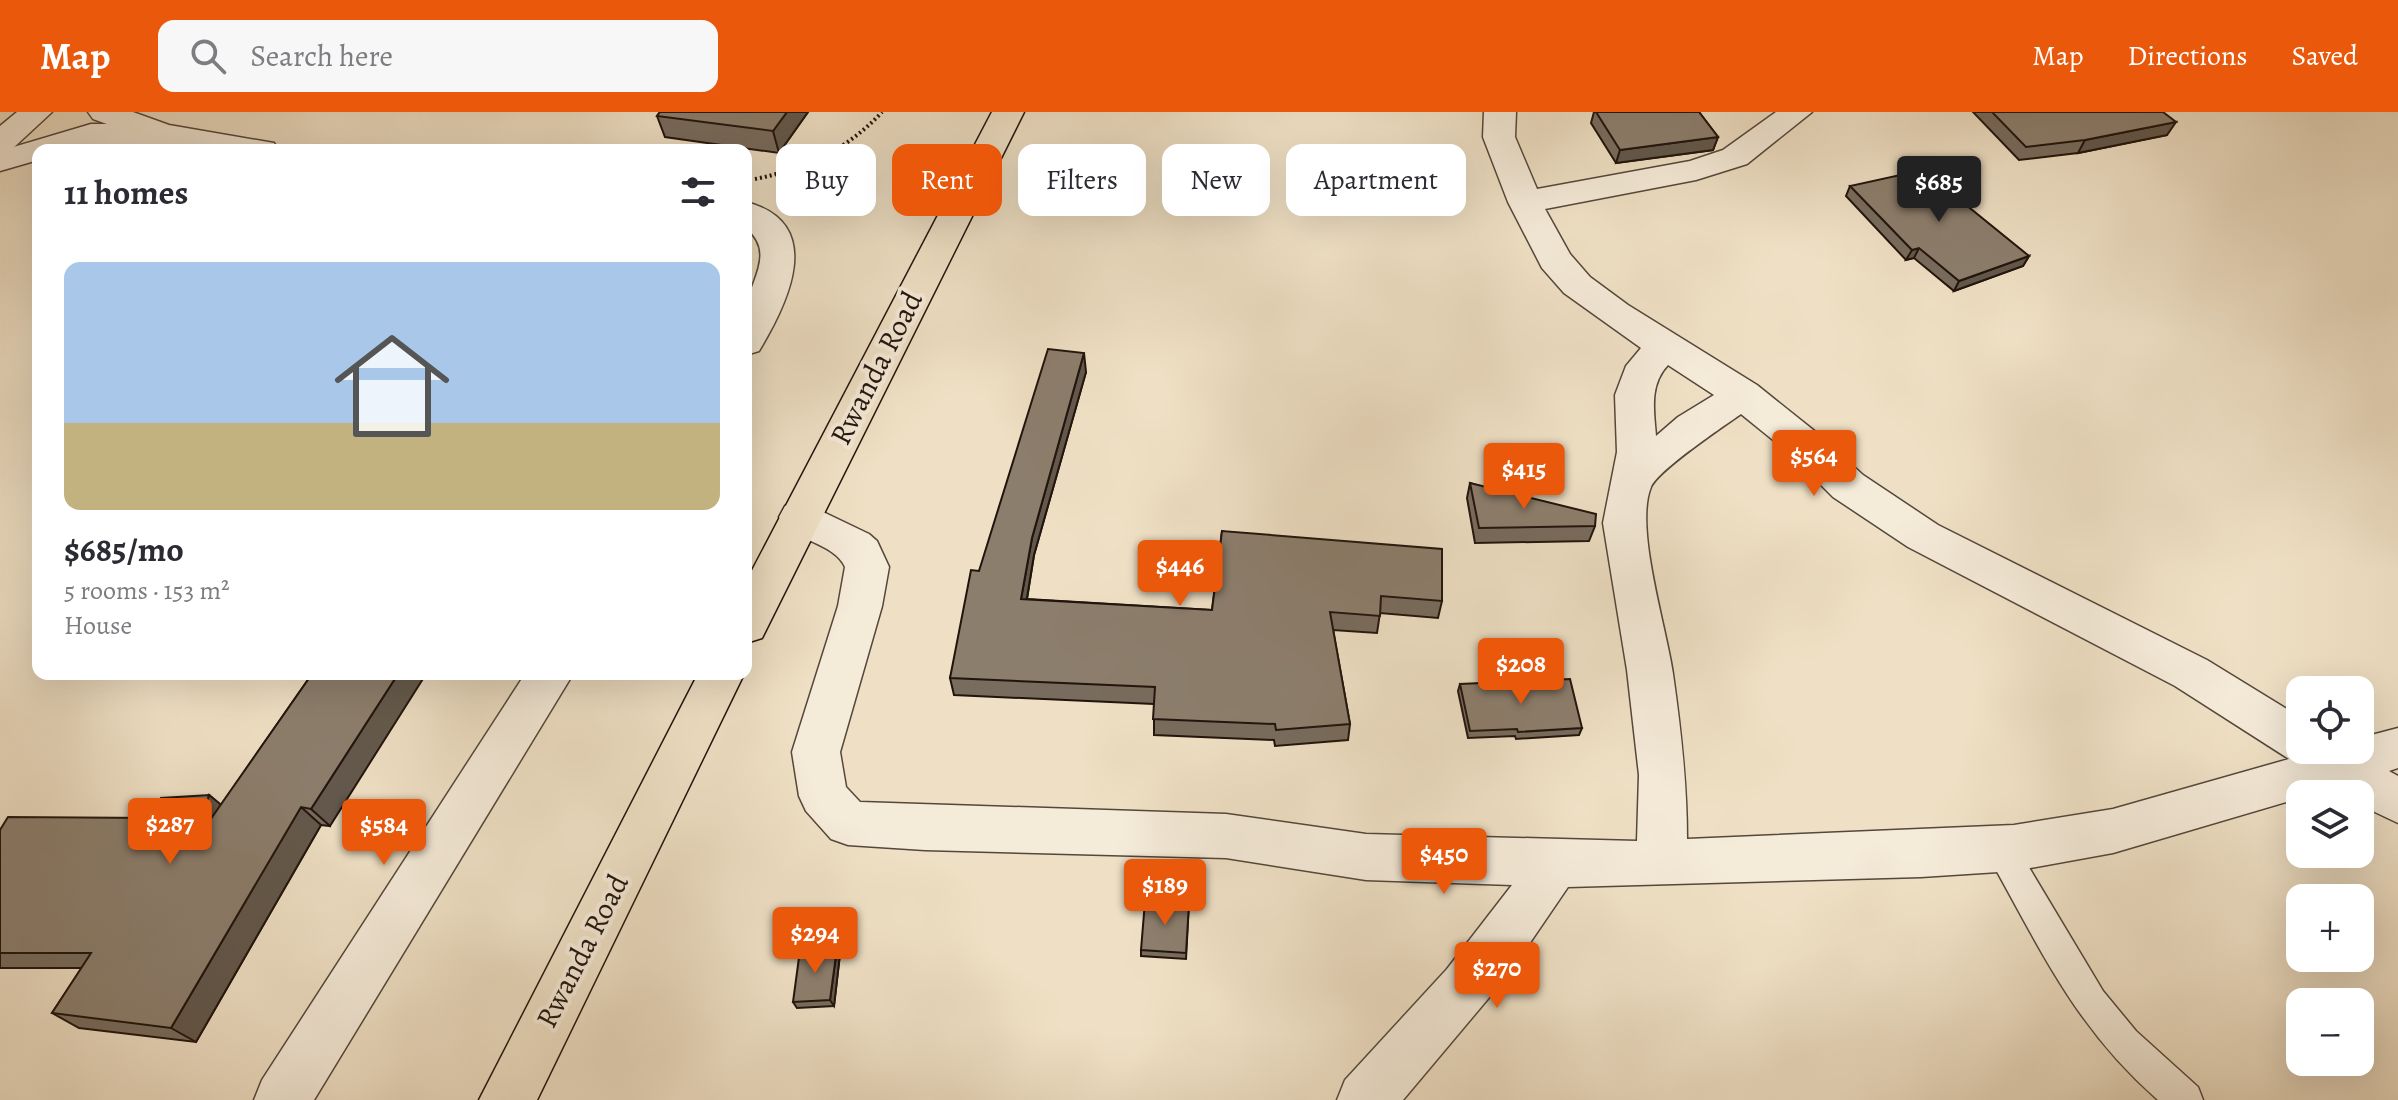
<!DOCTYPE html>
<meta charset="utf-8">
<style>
:root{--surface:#fff;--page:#f7f7f7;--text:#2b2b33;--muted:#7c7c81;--accent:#ea580c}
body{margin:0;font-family:Alegreya,serif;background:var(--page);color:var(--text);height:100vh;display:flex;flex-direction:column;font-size:30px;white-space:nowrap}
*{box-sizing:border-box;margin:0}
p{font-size:26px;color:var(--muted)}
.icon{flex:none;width:44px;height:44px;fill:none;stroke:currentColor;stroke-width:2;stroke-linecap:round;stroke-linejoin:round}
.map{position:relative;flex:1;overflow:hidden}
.panel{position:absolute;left:32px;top:32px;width:720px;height:536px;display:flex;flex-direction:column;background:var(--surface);border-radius:16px;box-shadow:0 8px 32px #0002}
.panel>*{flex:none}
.top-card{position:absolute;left:776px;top:32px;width:760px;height:72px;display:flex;gap:16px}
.tools{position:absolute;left:2286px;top:564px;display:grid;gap:16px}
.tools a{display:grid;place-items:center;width:88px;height:88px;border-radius:16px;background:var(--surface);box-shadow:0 8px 32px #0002;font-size:40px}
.price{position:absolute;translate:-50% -68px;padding:0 18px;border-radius:8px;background:var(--accent);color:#fff;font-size:26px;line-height:52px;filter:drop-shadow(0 2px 4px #0008)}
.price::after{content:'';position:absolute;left:50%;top:48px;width:24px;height:18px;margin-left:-12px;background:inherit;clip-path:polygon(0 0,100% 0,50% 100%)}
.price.selected{background:#222;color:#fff}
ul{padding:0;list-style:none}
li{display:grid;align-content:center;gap:16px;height:424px;padding:0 32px}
li span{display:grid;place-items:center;height:248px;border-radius:16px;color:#555}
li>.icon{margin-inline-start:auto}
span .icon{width:144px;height:144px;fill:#fffc;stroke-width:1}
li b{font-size:34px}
h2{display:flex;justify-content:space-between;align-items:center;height:96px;padding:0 32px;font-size:34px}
.chip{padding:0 28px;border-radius:16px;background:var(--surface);box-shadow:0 8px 32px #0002;font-size:28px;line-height:72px}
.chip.selected{background:var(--accent);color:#fff}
header{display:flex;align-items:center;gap:48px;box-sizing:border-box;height:112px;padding:0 40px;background:var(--accent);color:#fff}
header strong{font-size:38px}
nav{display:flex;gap:44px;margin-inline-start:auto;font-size:28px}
.search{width:560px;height:72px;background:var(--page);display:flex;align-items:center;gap:20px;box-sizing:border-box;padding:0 28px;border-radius:16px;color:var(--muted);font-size:30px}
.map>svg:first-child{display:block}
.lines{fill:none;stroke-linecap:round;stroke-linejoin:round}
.service-casing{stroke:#54473b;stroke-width:3}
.minor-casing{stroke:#54473b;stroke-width:3}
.tertiary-casing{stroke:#54473b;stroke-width:3}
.trunk-casing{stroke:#21140d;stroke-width:3}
.path{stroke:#21140d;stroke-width:4;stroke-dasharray:2 3;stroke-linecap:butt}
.service{fill:#f5ebd9;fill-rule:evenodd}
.minor{fill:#f5ebd9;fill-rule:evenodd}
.tertiary{fill:#f5ebd9;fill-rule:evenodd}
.trunk{fill:#efe0c5;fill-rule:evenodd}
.wall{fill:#786c5e;stroke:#21140d;stroke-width:2}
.shaded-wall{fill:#62584c;stroke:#21140d;stroke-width:2}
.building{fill:#8c7e6d;stroke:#21140d;stroke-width:2}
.labels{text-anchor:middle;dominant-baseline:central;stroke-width:8;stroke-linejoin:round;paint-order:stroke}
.street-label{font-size:30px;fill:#21140d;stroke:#f5ebd9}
</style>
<header>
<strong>Map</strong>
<div class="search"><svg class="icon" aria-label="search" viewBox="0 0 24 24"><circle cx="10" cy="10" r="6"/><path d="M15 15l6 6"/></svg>Search here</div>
<nav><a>Map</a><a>Directions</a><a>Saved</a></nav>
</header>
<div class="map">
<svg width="2398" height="988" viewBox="0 0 2398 988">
<rect width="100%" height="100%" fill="#efe0c5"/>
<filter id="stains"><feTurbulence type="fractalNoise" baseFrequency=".0025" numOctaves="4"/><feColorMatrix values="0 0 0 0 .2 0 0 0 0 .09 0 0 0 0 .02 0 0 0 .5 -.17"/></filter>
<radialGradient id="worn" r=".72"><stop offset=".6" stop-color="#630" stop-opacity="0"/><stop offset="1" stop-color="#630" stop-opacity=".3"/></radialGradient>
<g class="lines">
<g class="service-casing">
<path id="service" d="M2001 723 2012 727 2103 879 2136 919 2198 975 2203 988H2158C2076 916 2042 840 1990 747L1985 737 1990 727Z"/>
</g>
<g class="minor-casing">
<path id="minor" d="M1484 0H1516L1515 25 1537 77 1690 49 1723 38 1776 0H1812L1747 52 1696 68 1545 97 1570 142 1590 165 1628 193 1757 273 1817 321 1863 363 1938 413 2207 548 2300 605V638H2360V626L2398 616V656L2389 659 2398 664V711L2360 693V682H2341L2331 676 2300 682V686L2113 741 2014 759 1921 765 1568 775 1508 863 1403 988H1337L1345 968 1447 857 1512 773 1366 768 1226 746 925 738 848 733 831 727 806 699 799 684 792 640 838 494 845 455C834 430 793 430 779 405L785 394 800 389 869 422 877 429 889 455 882 494 840 640 846 675 860 690 1226 702 1366 722 1637 729 1639 663 1627 558 1603 411 1617 340 1615 283 1626 254 1641 236 1564 181 1542 156 1508 90 1483 25ZM1668 253 1714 283 1678 305 1656 324C1654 299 1649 273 1668 253ZM1741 302 1789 341 1833 385 1908 435 2175 574 2289 647 2113 697 2014 713 1687 727C1687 671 1681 618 1673 562 1667 517 1634 415 1651 375 1658 358 1724 314 1741 302Z
M91 12H162L173 15 178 22 173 29 162 32H93L72 38H38V48L0 59V39Z"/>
</g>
<g class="tertiary-casing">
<path id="tertiary" d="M17 0H52L11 38 0 41V14Z
M88 0H133L169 13 274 31 278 38H201L162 32 93 7Z
M746 90C827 111 788 191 759 239L746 243C746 228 744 212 746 198 749 169 777 141 746 116Z
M525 562H573L314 988H254L262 968Z"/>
</g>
<g class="trunk-casing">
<path id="trunk" d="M992 0H1024L762 526 746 531V470Z
M698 562H744L537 988H479Z"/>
</g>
<path class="path" d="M755 67C805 57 847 38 882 0"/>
<use href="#service" class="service"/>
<use href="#minor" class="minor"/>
<use href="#tertiary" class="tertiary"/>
<use href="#trunk" class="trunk"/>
</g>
<path class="wall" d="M660 0H808L779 41 665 25 657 4Z
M1594 0H1699L1718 25 1713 38 1616 51 1591 11Z
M1973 0H2163L2167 23 2078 41 2019 48Z
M1850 74 2029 144 2023 154 1954 179 1914 146 1906 148 1846 84Z
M1086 260 1034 443 1027 487 1212 498 1222 419 1442 489 1438 506 1380 501 1377 521 1333 518 1350 612 1348 628 1275 634 1274 628 1154 623V592L954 583 950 566 979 459Z
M1470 371 1595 414 1589 429 1475 431 1467 386Z
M312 562 330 714 321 713 196 930 79 916 52 901 82 856H0V718L154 706 209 683 221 693Z
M1460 572 1582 616 1579 623 1516 627 1515 624 1468 626 1458 579Z
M1189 791 1186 847 1141 844V838Z
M837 836 840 842 834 894 797 896 793 890Z"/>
<path class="shaded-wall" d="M787 0H808L779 41 773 19Z
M2176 10 2167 23 2078 41 2085 28Z
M1718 25 1713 38 1616 51 1620 38Z
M1919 136 1914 146 1906 148 1912 138Z
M2029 144 2023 154 1954 179 1959 169Z
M1084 241 1086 260 1034 443 1024 504 1021 487 1032 426Z
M398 562H426L330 714 311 697Z
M209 683 230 700 194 731Z
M301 695 321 713 196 930 171 916Z
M837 836 840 842 834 894 830 888Z"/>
<path class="building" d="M660 0H787L773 19 657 4Z
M1596 0H1699L1718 25 1620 38Z
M1992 0H2163L2176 10 2085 28 2026 35Z
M1923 58 2029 144 1959 169 1919 136 1912 138 1850 74Z
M1048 237 1084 241 1032 426 1021 487 1212 498 1222 419 1442 437V489L1381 484 1380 504 1330 500 1350 612 1276 618 1275 612 1153 607 1155 575 950 566 971 458 979 459Z
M1470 371 1596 402 1595 414 1479 416Z
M312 562H398L311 697 301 695 171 916 52 901 91 841H0V718L8 705 154 706 161 686 209 683 194 731Z
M1570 567 1582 616 1518 620 1517 617 1470 619 1460 572Z
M1145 789 1189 791 1186 841 1141 838Z
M837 836 830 888 793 890 800 838Z"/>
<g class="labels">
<g class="street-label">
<text transform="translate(876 256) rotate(-63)">Rwanda Road</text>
<text transform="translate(582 839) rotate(-63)">Rwanda Road</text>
</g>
</g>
<rect width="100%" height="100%" filter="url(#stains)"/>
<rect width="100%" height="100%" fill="url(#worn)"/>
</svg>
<div class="tools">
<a><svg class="icon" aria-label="locate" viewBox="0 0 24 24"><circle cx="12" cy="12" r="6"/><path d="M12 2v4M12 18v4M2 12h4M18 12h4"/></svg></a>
<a><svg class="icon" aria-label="layers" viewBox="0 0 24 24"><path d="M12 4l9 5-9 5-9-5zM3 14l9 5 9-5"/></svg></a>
<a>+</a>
<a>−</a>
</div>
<b class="price selected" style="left:1939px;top:112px">$685</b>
<b class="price" style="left:1814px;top:386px">$564</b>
<b class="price" style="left:1524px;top:399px">$415</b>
<b class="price" style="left:1180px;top:496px">$446</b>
<b class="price" style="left:1521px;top:594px">$208</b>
<b class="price" style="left:170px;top:754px">$287</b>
<b class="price" style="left:384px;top:755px">$584</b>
<b class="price" style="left:1444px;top:784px">$450</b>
<b class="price" style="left:1165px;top:815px">$189</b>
<b class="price" style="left:815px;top:863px">$294</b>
<b class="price" style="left:1497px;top:898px">$270</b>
<div class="top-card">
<a class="chip">Buy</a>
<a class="chip selected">Rent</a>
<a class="chip">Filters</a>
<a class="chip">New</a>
<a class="chip">Apartment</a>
</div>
<section class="panel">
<h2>11 homes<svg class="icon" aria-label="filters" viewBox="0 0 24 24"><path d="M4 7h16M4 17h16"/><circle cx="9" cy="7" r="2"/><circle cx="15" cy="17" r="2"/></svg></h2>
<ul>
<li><span style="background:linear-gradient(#a9c7e8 65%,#c2b280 0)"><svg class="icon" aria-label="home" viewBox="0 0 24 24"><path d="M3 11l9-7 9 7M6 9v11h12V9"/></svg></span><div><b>$685/mo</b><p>5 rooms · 153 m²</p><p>House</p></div></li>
</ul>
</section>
</div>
